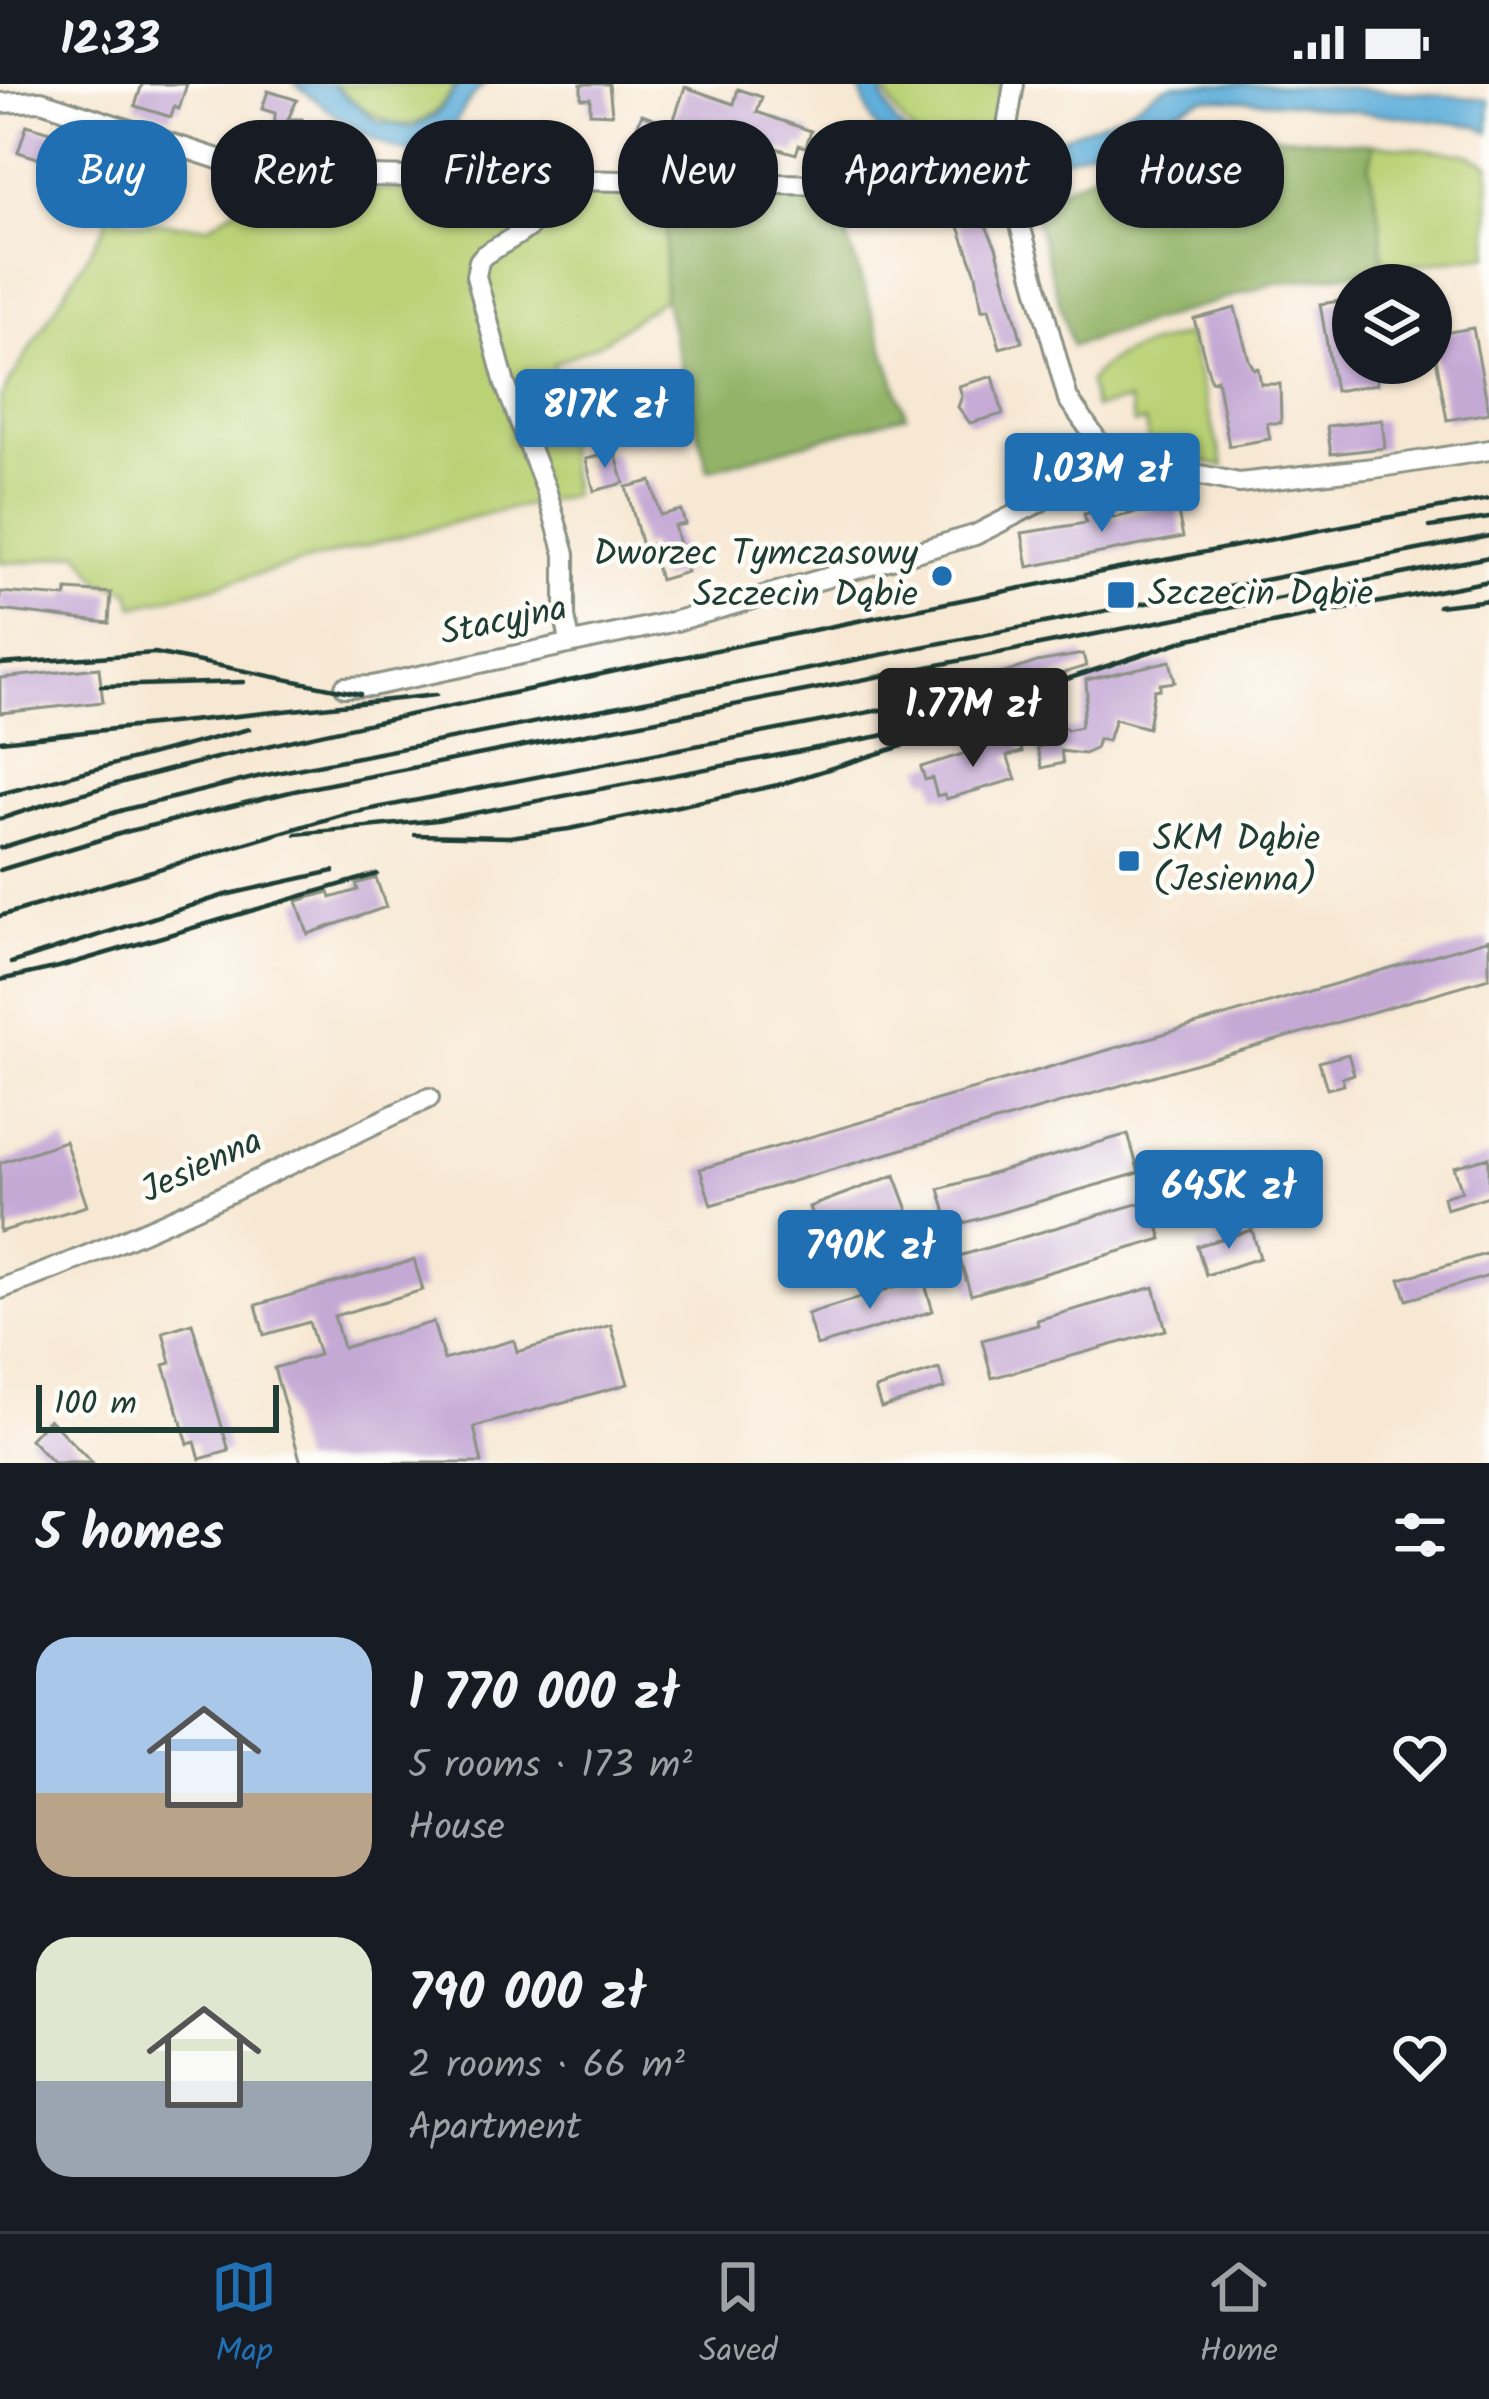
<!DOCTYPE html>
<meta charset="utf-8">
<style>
:root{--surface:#171b24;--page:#242831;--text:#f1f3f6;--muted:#9ea1a6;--line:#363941;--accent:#1f6fb2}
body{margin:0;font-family:Kalam,sans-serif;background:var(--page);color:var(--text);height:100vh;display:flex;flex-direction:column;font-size:45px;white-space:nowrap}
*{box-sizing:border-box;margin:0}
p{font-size:39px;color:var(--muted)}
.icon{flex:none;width:66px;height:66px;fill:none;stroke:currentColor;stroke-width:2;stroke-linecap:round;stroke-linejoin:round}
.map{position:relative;height:1379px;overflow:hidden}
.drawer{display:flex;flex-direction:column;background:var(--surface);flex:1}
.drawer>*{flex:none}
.banner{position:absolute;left:36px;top:36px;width:1419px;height:108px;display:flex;gap:24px}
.buttons{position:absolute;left:1332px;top:180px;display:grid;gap:24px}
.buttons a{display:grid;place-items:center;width:120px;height:120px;border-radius:50%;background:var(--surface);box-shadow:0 3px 9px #0004;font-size:60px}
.scale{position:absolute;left:36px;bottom:30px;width:243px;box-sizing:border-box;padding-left:12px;border:6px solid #1f3d34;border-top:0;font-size:33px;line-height:42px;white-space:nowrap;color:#1f3d34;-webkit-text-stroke:9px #fdfcf7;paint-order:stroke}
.price{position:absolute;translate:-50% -102px;padding:0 27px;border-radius:12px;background:var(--accent);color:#fff;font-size:39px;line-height:78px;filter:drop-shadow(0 3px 6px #0008)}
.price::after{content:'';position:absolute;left:50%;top:72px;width:36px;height:27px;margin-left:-18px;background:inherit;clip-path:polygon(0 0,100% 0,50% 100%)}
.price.on{background:#222;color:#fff}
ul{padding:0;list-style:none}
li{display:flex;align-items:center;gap:36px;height:300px;padding:0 36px}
li span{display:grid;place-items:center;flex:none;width:336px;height:240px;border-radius:36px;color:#555}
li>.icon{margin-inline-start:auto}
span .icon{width:144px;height:144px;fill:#fffc;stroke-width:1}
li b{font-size:51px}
h2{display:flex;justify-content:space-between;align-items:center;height:144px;padding:0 36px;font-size:51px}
.pill{padding:0 42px;border-radius:48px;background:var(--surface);box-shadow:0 3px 9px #0004;font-size:42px;line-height:108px}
.pill.on{background:var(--accent);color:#fff}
.status{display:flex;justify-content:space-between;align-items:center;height:84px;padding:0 60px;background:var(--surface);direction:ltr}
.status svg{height:33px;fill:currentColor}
.tabs{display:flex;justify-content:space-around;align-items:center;height:168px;border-top:3px solid var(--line);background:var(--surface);font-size:33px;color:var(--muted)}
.tabs a{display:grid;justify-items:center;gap:6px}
.tabs .on{color:var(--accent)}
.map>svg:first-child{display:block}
.green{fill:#bad176;stroke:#6c8755;stroke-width:3}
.forest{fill:#93b367;stroke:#59784e;stroke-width:3}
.water{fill:#60afda;stroke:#407687;stroke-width:3}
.building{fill:#c5a9d5}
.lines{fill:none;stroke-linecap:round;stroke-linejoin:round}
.minor-casing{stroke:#8b9284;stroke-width:24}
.minor{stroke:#fff;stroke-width:18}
.rail{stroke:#1f3d34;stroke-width:4.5}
.poi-dot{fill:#1f6fb2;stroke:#fdfcf7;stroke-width:4.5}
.labels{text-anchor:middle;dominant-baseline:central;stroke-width:9;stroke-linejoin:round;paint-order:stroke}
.poi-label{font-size:36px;fill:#1f3d34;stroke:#fdfcf7;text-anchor:start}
.street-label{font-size:36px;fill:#1f3d34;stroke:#fdfcf7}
</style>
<div class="status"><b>12:33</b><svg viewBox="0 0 49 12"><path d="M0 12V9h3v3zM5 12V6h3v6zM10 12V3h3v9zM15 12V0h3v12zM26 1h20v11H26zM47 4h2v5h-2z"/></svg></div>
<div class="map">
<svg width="1489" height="1379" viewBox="0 0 1489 1379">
<rect width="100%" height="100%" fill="#fdfcf7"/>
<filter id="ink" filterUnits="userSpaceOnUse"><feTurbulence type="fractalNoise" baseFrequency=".00833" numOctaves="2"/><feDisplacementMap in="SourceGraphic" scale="24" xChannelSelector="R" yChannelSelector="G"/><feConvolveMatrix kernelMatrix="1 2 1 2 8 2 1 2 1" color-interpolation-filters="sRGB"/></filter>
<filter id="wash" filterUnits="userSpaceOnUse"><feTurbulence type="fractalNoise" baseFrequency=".004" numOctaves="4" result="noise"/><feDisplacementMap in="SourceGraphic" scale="48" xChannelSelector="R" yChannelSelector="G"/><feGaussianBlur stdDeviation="2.7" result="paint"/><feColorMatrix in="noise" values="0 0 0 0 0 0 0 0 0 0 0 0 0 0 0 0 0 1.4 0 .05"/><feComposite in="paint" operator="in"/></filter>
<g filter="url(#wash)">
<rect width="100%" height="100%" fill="#f7e8d3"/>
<path class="green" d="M334 0H455C421 66 377 40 334 0Z
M882 0H1001L991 62C978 70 966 67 952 65 913 59 896 34 882 0Z
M1374 60 1463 69 1489 80V171L1383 185 1380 136 1369 82Z
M268 104 667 112 664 214 601 259 553 280 573 411 482 431 134 523 130 507 101 498 79 468 31 478H0V314L106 141V128L134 138 208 142Z
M1187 250 1224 383 1150 364 1145 338 1134 340 1129 317 1094 324 1089 298C1110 266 1152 261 1187 250Z"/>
<path class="forest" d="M1194 44 1374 60 1369 82 1380 136 1383 185 1276 199 1072 262 1031 118Z
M667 112 834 113 906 331 708 386 664 214Z"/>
<path class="water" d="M295 0H331L378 38 412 44 436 31 459 0H485C465 15 457 42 440 60 408 95 323 21 295 0Z
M857 0H878C884 14 888 30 898 41 952 102 1060 56 1121 29 1139 21 1158 2 1177 0 1281 0 1386 4 1489 16V49L1477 42 1287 19 1203 14 1159 33 1128 52 1021 90 993 92 926 87 887 58 872 38Z"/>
<g id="blocks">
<path class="building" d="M142 0H187L179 25 174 23 171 33 135 22Z
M581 0H609L612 30 590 29V14H581Z
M685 3 734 20 738 5 762 13 757 28 811 47 806 63 799 61 796 70 708 44 700 64 696 62 693 71 634 50 642 30 672 41Z
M268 7 297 16 288 35H302L303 62 295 69 289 62 274 63 275 29 262 25Z
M27 41 56 50 47 77 18 68Z
M505 43 573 44V69L507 68Z
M82 59 111 69 102 94 74 85Z
M982 134 996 163 1022 258 1000 264 989 224 982 226 976 190 958 140Z
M1353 215V279H1373L1377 300 1335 307 1320 220Z
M1235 224 1249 276 1254 285 1258 284 1261 300H1280L1281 339H1267L1270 355 1229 362 1217 295 1211 297 1194 235Z
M1473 244 1489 329 1447 336 1432 251Z
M993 292 1003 330 970 339 958 323 962 312 959 302Z
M1382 336 1385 364 1331 370 1327 342Z
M615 368 624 399 594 407 586 375Z
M651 397 660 431 681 426 685 440 674 442 687 488 660 496 650 460 642 462 626 403Z
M1176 419 1183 453 1028 483 1022 449 1086 439 1084 430 1111 425 1113 434Z
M67 506 111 509 109 539 0 526V508L66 513Z
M1083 570 1086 582 1045 595 1043 591 985 614 972 600 1037 578Z
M1170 577 1175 598 1160 600V605L1154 606 1148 644 1115 635 1108 657 1098 655 1095 665 1084 670 1061 667 1063 679 1042 684 1037 663 1044 661 1041 643 1049 632 1067 646 1080 643 1087 611 1086 596Z
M99 584 103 618 0 629V594Z
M1017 653 1022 668 1007 672 1016 695 946 715 944 710 937 712 932 694 925 696 921 683Z
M376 794 386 823 308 850 297 817 329 808 331 814 358 806 356 800Z
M1489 855V894L711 1121 700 1085Z
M1348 970 1354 990 1342 994 1344 1001 1327 1005 1319 978Z
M1128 1050 1139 1089 950 1143 939 1105Z
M65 1057 87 1122 0 1148V1079Z
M1489 1073V1112L1446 1125 1443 1113 1462 1107 1454 1083Z
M895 1091 908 1126 822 1158 809 1123Z
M1150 1116 1162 1155 971 1211 959 1172Z
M1252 1146 1260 1174 1206 1191 1197 1162Z
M1489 1169V1192L1407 1216 1400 1195Z
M414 1176 423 1206 334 1232 343 1264 433 1238 444 1276 514 1256 517 1268 611 1241 628 1300 474 1343 482 1379H301L274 1284 319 1271 309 1238 264 1251 256 1221Z
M923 1194 933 1227 817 1262 807 1230Z
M1154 1203 1166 1246 992 1294 982 1256 1038 1241 1037 1236Z
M192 1239 229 1367 200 1375 195 1358 188 1360 164 1281 171 1279 163 1248Z
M939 1285 945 1304 881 1324 875 1305Z
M49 1335 92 1379H53L30 1355Z"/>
</g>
</g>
<g filter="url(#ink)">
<use href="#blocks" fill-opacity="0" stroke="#8b9284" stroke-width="3"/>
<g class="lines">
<g class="minor-casing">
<path id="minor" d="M1014 0 1004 61 1006 90 1068 315 1100 360 1162 383 1239 399 1374 384 1489 366
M0 19 41 17 264 90 831 101 947 121 1012 114
M555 95C550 139 518 150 484 171L479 177 476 192 505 300 546 405 565 470V533L570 557
M345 603 372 602 676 537 975 451 1038 419 1072 391 1100 360
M0 1205C147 1152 288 1081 429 1014"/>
</g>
<use href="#minor" class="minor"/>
<path class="rail" d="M1430 443 1489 434
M1438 522 1489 516
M0 580 155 569 360 610
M101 602 244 598
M0 657 436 611
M0 710 249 645
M0 735C184 674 375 639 564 598 871 533 1180 471 1489 415
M296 750 437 736 880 652 952 633 1189 555 1489 497
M415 751 509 753 569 745 778 701 902 662
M0 764 123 726 261 692 1489 452
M0 786 129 747 294 707 1489 473
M0 832 341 731 885 625
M11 879 225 811 334 787
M0 896 59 883 377 790"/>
</g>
</g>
<g class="poi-dot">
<circle cx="942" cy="492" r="12"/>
<rect x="1106" y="496" width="30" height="30" rx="6"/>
<rect x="1117" y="765" width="24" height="24" rx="6"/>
</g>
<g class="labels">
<g class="poi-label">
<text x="918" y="471" text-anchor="end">Dworzec Tymczasowy<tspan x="918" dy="41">Szczecin Dąbie</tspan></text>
<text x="1148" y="511">Szczecin Dąbie</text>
<text x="1153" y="756">SKM Dąbie<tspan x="1153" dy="41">(Jesienna)</tspan></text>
</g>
<g class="street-label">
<text transform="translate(504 538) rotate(-12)">Stacyjna</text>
<text transform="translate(202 1083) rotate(-25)">Jesienna</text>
</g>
</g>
</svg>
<div class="buttons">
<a><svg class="icon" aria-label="layers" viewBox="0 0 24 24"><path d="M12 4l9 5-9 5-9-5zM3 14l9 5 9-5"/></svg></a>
</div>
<div class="scale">100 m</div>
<b class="price" style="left:605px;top:387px">817K zł</b>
<b class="price" style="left:1102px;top:451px">1.03M zł</b>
<b class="price on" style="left:973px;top:686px">1.77M zł</b>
<b class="price" style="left:1229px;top:1168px">645K zł</b>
<b class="price" style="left:870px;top:1228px">790K zł</b>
<div class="banner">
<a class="pill on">Buy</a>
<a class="pill">Rent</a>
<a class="pill">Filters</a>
<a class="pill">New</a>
<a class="pill">Apartment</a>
<a class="pill">House</a>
</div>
</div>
<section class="drawer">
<h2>5 homes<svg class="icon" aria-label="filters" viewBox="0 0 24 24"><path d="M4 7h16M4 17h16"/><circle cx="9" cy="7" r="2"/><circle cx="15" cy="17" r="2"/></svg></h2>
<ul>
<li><span style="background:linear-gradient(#a9c7e8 65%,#b9a48a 0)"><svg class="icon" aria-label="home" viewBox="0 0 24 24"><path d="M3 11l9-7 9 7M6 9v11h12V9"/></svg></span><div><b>1 770 000 zł</b><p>5 rooms · 173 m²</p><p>House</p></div><svg class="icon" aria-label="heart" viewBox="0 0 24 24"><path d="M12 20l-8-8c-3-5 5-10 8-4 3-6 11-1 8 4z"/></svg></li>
<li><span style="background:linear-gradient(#dfe7d0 60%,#9aa5b1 0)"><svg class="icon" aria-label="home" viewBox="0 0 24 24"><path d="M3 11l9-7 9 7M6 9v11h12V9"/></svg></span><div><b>790 000 zł</b><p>2 rooms · 66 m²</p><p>Apartment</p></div><svg class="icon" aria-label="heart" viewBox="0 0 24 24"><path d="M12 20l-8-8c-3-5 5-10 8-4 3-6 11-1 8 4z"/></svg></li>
</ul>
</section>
<nav class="tabs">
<a class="on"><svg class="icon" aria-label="map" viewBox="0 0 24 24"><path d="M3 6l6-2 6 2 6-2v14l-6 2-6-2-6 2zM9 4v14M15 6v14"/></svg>Map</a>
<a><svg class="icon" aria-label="saved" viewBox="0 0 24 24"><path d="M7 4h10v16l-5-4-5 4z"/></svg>Saved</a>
<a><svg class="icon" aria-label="home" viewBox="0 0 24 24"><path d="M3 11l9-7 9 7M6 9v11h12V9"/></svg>Home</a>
</nav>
